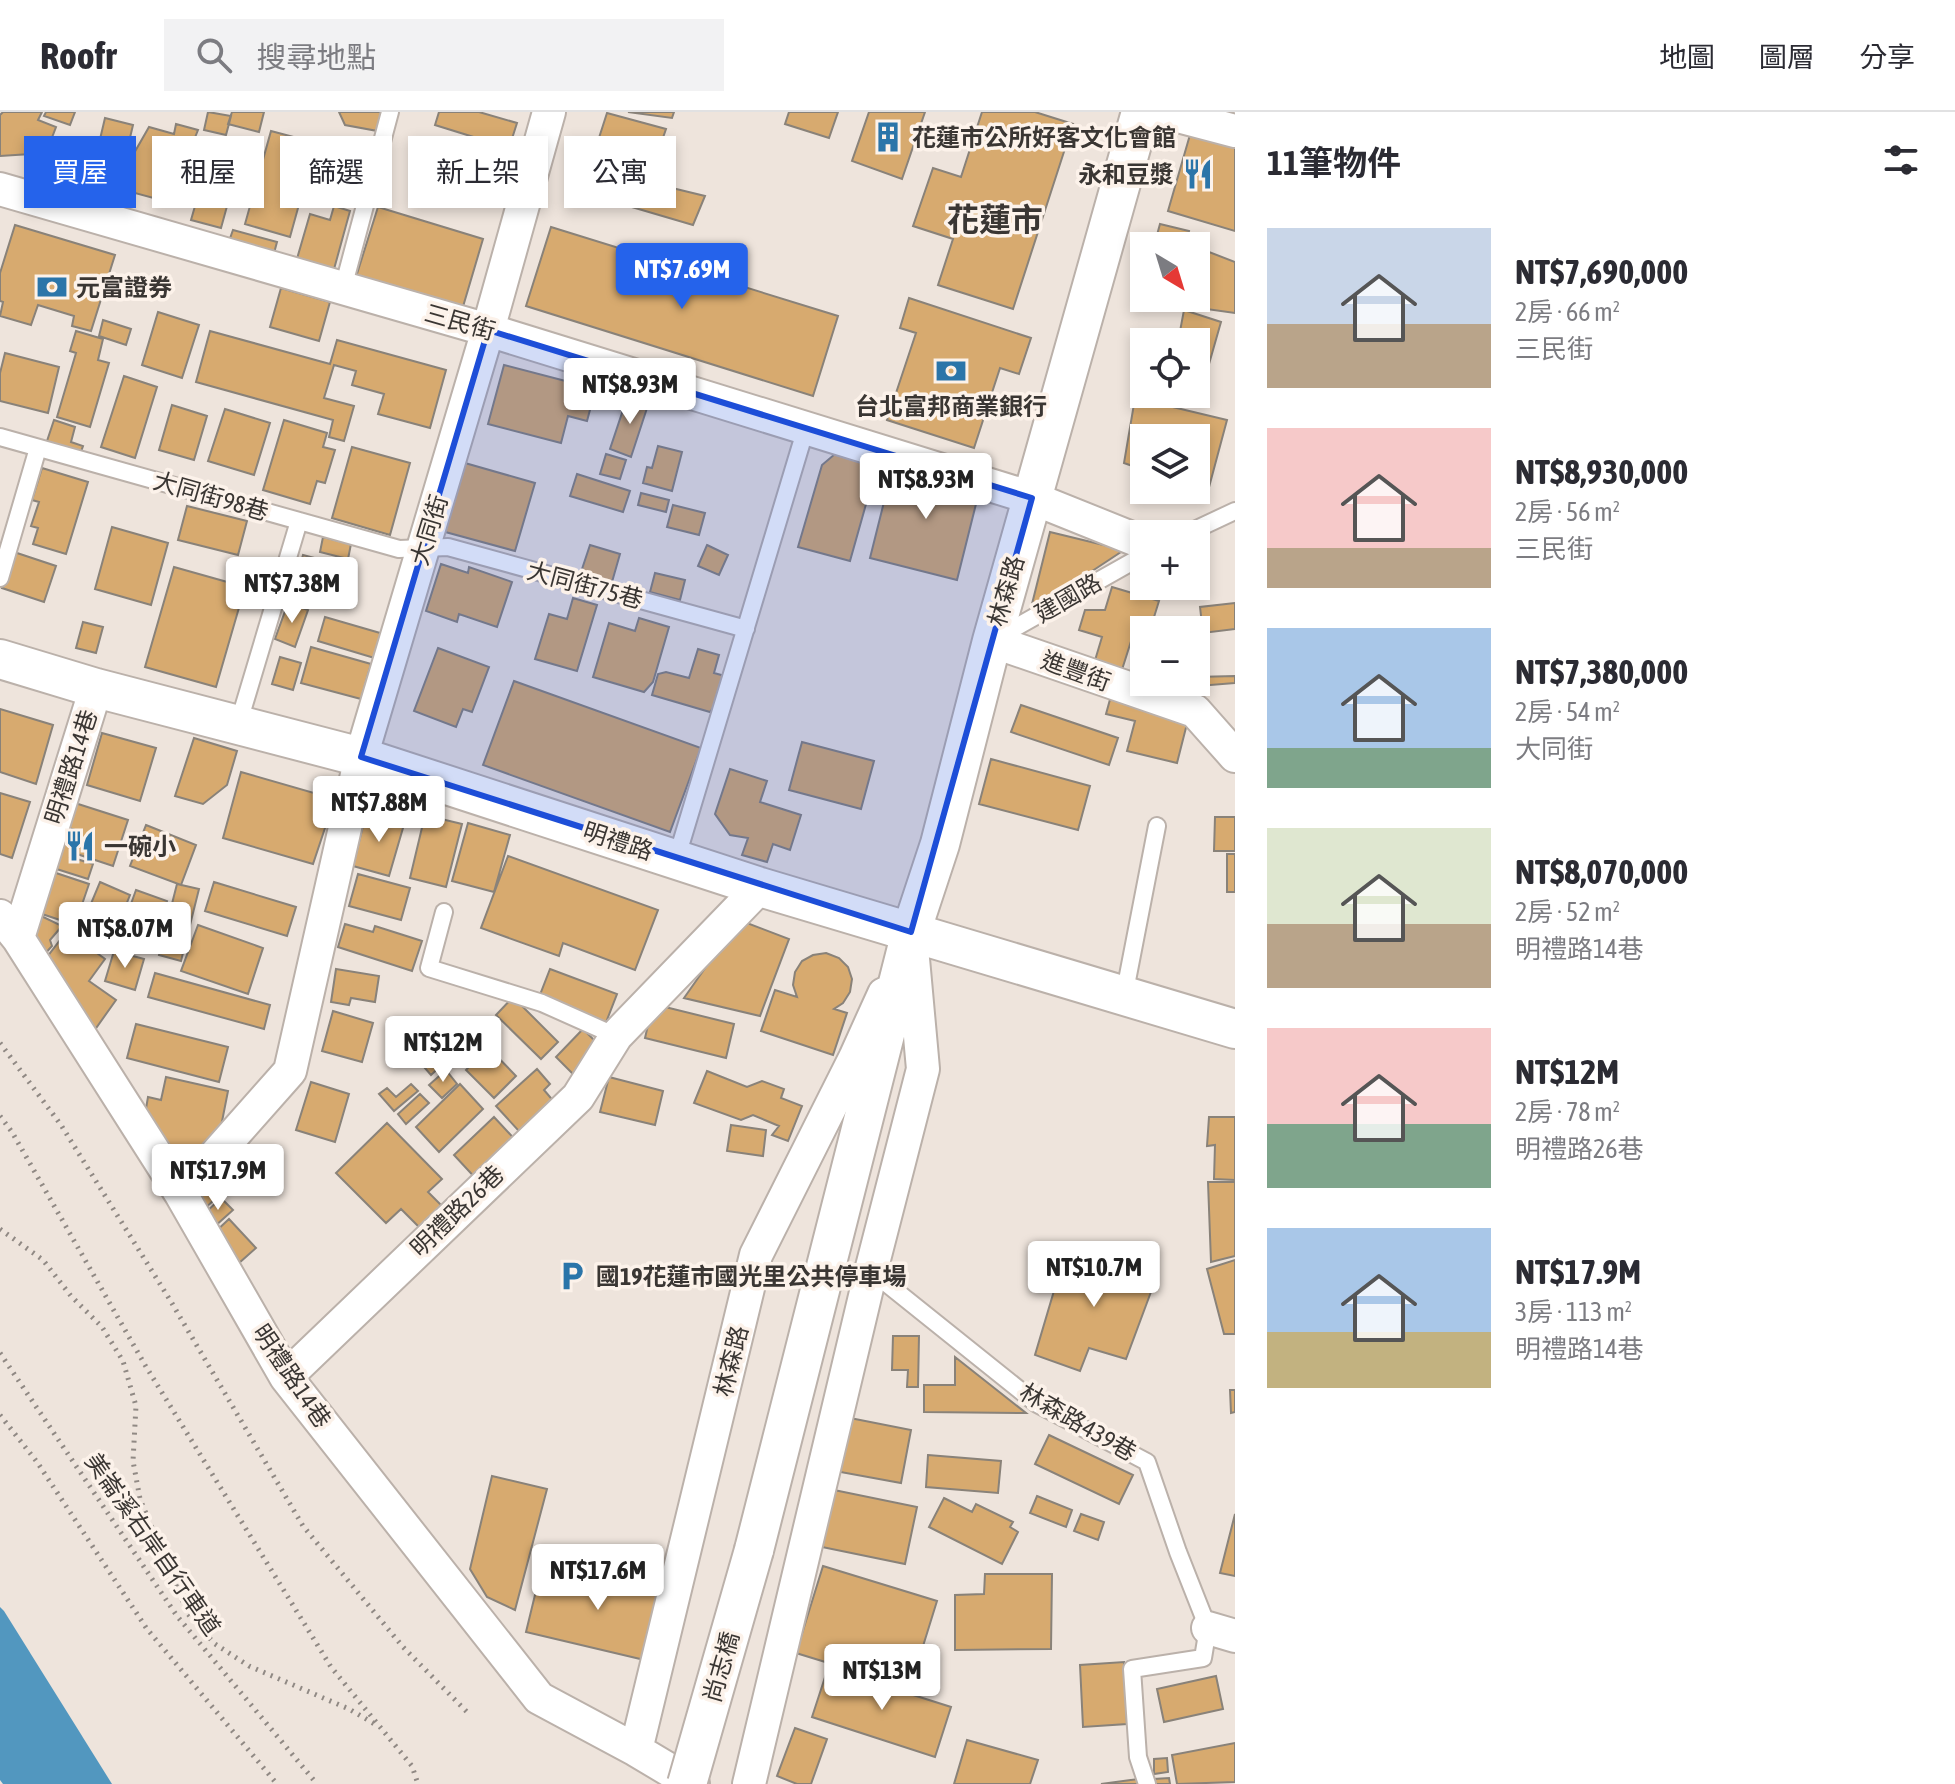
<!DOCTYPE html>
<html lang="zh-TW">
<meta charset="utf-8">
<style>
:root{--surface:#fff;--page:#f2f2f3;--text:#2b2b33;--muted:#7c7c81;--line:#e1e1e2;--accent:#2563eb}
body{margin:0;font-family:"Asap Condensed","Noto Sans TC",sans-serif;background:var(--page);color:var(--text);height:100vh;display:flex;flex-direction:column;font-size:30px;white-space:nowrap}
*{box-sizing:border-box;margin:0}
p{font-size:26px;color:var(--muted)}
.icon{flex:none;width:44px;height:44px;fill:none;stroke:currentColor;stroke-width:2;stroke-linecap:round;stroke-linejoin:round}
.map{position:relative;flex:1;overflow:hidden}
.drawer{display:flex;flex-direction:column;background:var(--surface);width:720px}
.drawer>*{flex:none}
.guide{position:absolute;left:24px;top:24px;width:760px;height:72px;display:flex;gap:16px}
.needle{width:52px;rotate:142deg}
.buttons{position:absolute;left:1130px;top:120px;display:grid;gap:16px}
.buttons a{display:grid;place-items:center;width:80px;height:80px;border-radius:0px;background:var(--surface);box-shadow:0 4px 12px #0003;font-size:40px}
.price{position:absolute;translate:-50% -68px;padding:0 18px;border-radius:8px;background:#fff;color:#222;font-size:26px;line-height:52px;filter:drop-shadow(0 2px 4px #0008)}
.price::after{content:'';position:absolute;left:50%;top:48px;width:24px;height:18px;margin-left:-12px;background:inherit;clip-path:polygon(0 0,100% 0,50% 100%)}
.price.on{background:var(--accent);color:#fff}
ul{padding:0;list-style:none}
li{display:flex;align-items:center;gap:24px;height:200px;padding:0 32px}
li span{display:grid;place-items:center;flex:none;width:224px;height:160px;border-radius:0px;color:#555}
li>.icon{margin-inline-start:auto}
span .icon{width:96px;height:96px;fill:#fffc;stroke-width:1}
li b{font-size:34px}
h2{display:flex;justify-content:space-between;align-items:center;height:96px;padding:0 32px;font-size:34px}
.pill{padding:0 28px;border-radius:0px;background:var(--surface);box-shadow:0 4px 12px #0003;font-size:28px;line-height:72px}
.pill.on{background:var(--accent);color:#fff}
header{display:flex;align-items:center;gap:48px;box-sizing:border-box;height:112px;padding:0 40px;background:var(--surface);border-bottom:2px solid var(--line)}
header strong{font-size:38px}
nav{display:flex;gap:44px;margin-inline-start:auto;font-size:28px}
.search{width:560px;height:72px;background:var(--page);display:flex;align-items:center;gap:20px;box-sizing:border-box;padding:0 28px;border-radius:0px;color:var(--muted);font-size:30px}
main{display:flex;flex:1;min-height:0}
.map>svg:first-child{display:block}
.water{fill:#5297bf}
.building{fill:#d7aa6f;stroke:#898279;stroke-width:2}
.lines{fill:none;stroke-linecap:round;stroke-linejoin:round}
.service-casing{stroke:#bbb1aa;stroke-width:20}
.minor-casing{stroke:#bbb1aa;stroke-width:36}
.tertiary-casing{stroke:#bbb1aa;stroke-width:42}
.path{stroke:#908984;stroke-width:5;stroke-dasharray:2 6;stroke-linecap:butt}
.service{stroke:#fff;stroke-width:16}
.minor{stroke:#fff;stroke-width:32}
.tertiary{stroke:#fff;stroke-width:38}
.tertiary-bridge-casing{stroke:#bbb1aa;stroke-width:42;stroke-linecap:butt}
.tertiary-bridge{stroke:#fff;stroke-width:38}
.marked{fill:#1d4ed8;fill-opacity:0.2;stroke:#1d4ed8;stroke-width:6;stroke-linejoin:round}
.labels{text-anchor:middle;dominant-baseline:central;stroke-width:7;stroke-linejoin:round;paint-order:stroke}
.poi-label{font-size:24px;font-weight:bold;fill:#3a3633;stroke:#fcf2ea;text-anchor:start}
.street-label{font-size:24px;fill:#3a3633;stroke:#fcf2ea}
.district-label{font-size:32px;font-weight:bold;fill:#3a3633;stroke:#fcf2ea}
</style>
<header>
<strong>Roofr</strong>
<div class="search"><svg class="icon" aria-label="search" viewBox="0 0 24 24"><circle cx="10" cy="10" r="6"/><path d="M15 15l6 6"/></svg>搜尋地點</div>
<nav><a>地圖</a><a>圖層</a><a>分享</a></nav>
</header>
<main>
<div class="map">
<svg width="1235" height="1672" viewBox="0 0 1235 1672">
<rect width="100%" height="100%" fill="#eee4dc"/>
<path class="water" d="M0 1495 4 1499 112 1672H3L0 1668Z"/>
<path class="building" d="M3 0H42L38 8 56 15 46 41 0 44V3Z
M46 0H75L70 13 44 4Z
M208 0 231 4 226 23 204 18Z
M232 0H264L259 20 228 12Z
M339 0H387L383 20 345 13Z
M439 0H479L517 11 509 36 435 13Z
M628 0H674L672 6Z
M789 0H838L829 26 785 12Z
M869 0H925L902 67 852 49Z
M982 0H1035L1073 12 1013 197 938 173 953 127 913 114 933 56 961 65Z
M607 1 666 17 655 49 597 32Z
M1196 2 1235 13V119L1168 99Z
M105 6 133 13 121 64 93 57Z
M176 12 198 18 194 28 218 35 204 88 164 77 161 88 131 80 121 64 149 15 174 22Z
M271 19 316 31 290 125 245 112Z
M214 28 243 36 221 116 191 108Z
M53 40 33 75 46 41Z
M466 45 519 59 512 86 459 72Z
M324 52 364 62 356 93 336 89 338 80 319 75Z
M66 58 108 68 100 102 58 91Z
M631 66 705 84 693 113 625 93Z
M334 94 350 99 331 168 294 157 310 102 330 108Z
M378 95 483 127 462 198 356 165Z
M1160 112 1189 119 1185 134H1154Z
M15 113 115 143 91 219 72 214 74 204 38 193 31 213 0 204 3 190 0 189V161Z
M551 115 838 204 813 284 526 194Z
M233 118 277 130 273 145 228 132Z
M1196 135 1235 150V201L1164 191 1166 186H1196Z
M281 176 330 190 319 229 270 215Z
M909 186 1031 226 1019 262 1000 256 974 336 887 308 916 221 900 216Z
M1184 198 1221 210 1207 259 1196 256V230H1178Z
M158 200 199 213 182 266 142 253Z
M103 208 131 217 126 233 99 224Z
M76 219 103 227 98 248 109 251 90 315 57 305 76 241 70 239Z
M210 219 330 252 337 228 446 258 430 316 378 302 384 282 352 273 356 259 334 253 324 286 354 294 344 329 329 325 333 308 196 270Z
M5 241 59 255 48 301 0 289V261Z
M504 253 577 272 575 278 594 283 587 309 568 304 561 331 488 312Z
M124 264 157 275 135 346 101 335Z
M628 283 649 290 631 345 610 337Z
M1135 286 1227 308 1208 379 1196 375V326H1144V358L1124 351Z
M172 293 207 304 194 348 159 338Z
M225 297 270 311 254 363 208 349Z
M54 308 75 315 71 330 83 334 79 345 45 335Z
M284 308 327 321 323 335 335 338 325 371 317 369 310 392 263 378Z
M658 334 682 340 672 379 643 371 647 355 652 356Z
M352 335 410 351 390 423 332 406Z
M842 336 879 346 850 449 798 435 822 353Z
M606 342 626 348 620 367 600 362Z
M458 349 535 371 515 439 438 418Z
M894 350 981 372 957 468 870 446Z
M42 356 88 370 66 442 33 432 38 416 31 414 39 390 32 388Z
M577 362 630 379 623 400 570 384Z
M641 381 669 388 666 400 638 393Z
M673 393 705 401 699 423 667 415Z
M187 394 247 409 238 443 178 428Z
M112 415 168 431 151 493 95 477Z
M1050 420 1124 438 1030 500Z
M323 425 351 432 348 447 320 440Z
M590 433 620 442 612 470 581 460Z
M707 433 728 443 719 463 698 454Z
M14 440 56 454 44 490 2 476Z
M303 443 322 448 313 484 293 478Z
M441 452 468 461 469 455 512 470 497 515 459 502 457 510 426 499Z
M174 455 245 475 216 575 145 555Z
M323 458 347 465 342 485 318 478Z
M655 461 685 468 680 488 650 480Z
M1112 475 1159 489 1150 518H1144V526L1133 523 1120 564 1093 555 1102 525 1079 518 1085 498H1105Z
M573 486 597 493 577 559 535 547 549 502 567 507Z
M288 491 308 498 295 535 275 527Z
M1235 491V517L1203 521 1200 495Z
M325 505 387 523 381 548 318 529Z
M639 506 669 515 653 570 644 580 593 565 609 511 635 519Z
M83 510 103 515 96 541 76 536Z
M311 535 371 552 361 587 301 571Z
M438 536 489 555 472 600 463 597 456 615 414 599Z
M698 537 719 543 714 561 725 564 716 592 710 600 652 583 658 562 666 560 689 566Z
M280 545 301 551 293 578 272 572Z
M1235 564V571L1186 575V570H1196V565Z
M514 569 701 636 670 720 483 653Z
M1114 573 1192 592 1177 651 1127 639 1135 609 1106 602Z
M1021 593 1118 626 1109 653 1011 620Z
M0 597 53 613 36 672 0 660Z
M102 621 156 636 140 689 87 673Z
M194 626 237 639 227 673 203 692 175 684Z
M802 630 874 649 861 697 789 678Z
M991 647 1090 674 1078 718 979 692Z
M730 657 767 669 760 690 801 703 790 738 773 732 767 750 742 743 748 726 730 723 715 702Z
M241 660 321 683 328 707 313 752 223 726Z
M0 681 30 690 12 746 0 742Z
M75 691 128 708 113 754 74 741 81 720 66 715Z
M383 700 405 709 389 764 353 754 364 710Z
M425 703 462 712 446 775 410 766Z
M1215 705H1235V739H1214Z
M468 711 510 723 494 780 452 769Z
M146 713 196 733 181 773 130 754Z
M56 716 77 722 70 745 93 752 88 767 44 753Z
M1227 742H1235V780H1227Z
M508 744 658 798 635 858 563 831 559 844 481 816Z
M44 757 89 772 75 813 30 798Z
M358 762 410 776 401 808 349 794Z
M100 770 130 783 111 830 80 818Z
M214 770 296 795 287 824 205 799Z
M177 772 199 777 181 849 159 843Z
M136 778 167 789 148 839 118 828Z
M35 801 62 814 50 828 52 834 44 843 26 820Z
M739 808 789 827 760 904 684 886Z
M345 812 373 820 375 814 422 829 412 859 338 835Z
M198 813 263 836 248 882 181 859Z
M67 819 105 847 89 869 116 888 94 919 41 853Z
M114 839 144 847 135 878 105 869Z
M826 841 839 846 848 855 852 867 850 880 843 891 834 897 847 901 833 943 761 919 775 878 797 885 793 873 795 860 802 849 813 843Z
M336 857 379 864 375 890 351 886 349 893 331 890Z
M550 857 617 882 605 913 538 888Z
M155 861 270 893 264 917 148 885Z
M513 885 558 930 541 947 496 903Z
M653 892 734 912 726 946 645 926Z
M333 899 373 911 362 950 322 939Z
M136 912 228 935 219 970 127 946Z
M466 912 483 933 465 947 448 926Z
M583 917 602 936 575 964 556 945Z
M438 919 461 946 449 955 445 950 431 963 412 941Z
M488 935 516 964 494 986 466 958Z
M537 957 550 972 544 978 561 998 528 1029 496 994Z
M446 958 457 972 442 986 429 973Z
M707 959 747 975 762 969 784 977 781 986 802 994 788 1029 772 1023 779 1014 753 1003 741 1008 694 991Z
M166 965 228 979 217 1035 185 1063 143 1014 148 985 161 988Z
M609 965 663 979 655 1013 600 1000Z
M311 970 349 982 335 1030 296 1018Z
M411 972 418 979 394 999 379 982 387 976 396 985Z
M460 972 483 997 439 1040 416 1015Z
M420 982 429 991 406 1012 398 1002Z
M494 1005 520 1033 480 1071 454 1043Z
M1209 1005H1235V1068L1214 1067 1215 1033 1207 1034Z
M387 1011 442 1067 428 1080 444 1096 422 1118 401 1097 386 1111 336 1061Z
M731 1013 766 1018 763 1044 727 1039Z
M1208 1070H1235V1144L1211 1150Z
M214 1071 222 1081 204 1097 196 1087Z
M221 1086 233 1098 214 1115 203 1103Z
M229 1107 256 1136 239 1151 213 1122Z
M1067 1135 1158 1161 1126 1247 1089 1236 1080 1259 1035 1243Z
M1235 1148V1222H1224L1207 1157Z
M893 1224H919L918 1275H907L908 1258H892Z
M955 1245 1026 1301 924 1300V1273H955Z
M1230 1278H1235V1300L1231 1301Z
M845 1305 911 1318 901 1371 835 1359Z
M1049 1323 1133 1363 1119 1392 1035 1352Z
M928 1343 1001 1349 998 1381 926 1375Z
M492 1364 547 1377 515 1498 487 1485 470 1457Z
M834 1378 917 1395 905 1452 822 1435Z
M1037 1384 1072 1398 1066 1415 1030 1401Z
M944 1386 972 1400 976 1392 1013 1410 1010 1415 1018 1420 1002 1452 929 1415Z
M1081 1402 1104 1410 1098 1428 1074 1419Z
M1235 1402V1464L1220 1461Z
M543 1450 670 1480 653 1550 526 1520Z
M823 1454 937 1489 910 1576 796 1541Z
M985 1462H1052L1051 1537 955 1538V1483L984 1482Z
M1124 1550 1127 1612 1083 1615 1080 1553Z
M828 1556 951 1595 935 1645 812 1605Z
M1216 1564 1223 1597 1164 1610 1157 1577Z
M795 1616 827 1627 811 1672H797L777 1664Z
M967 1628 1038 1648 1030 1672H954Z
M1235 1631V1670L1177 1672 1172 1643Z
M1167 1646 1168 1660 1154 1662V1647Z
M1169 1666 1170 1672H1154V1667Z
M1138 1667 1139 1672H1101Z"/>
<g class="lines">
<g class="service-casing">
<path id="service" d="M343 176 390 0
M0 325 399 437 448 435 746 517
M1186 422 1235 399
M0 466 38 336
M997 526 1144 443
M238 613 299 409
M676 748 806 316
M444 800 429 856 542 891 616 924
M1124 884 1157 714
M871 1159 1037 1292 1147 1350 1178 1440 1208 1516 1203 1546 1132 1557 1138 1645 1147 1672"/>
</g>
<g class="minor-casing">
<path id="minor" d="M1163 0 1235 19
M0 77 488 218 1032 386 1144 431
M992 529 1195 599 1235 644
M0 804 18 826 181 1082 286 1265 539 1586 636 1638
M18 826 96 576
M181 1082 290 959 361 645 488 218 549 0
M286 1265 578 985 616 924 760 775
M1208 1516 1235 1524
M693 1672 636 1638 756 1143 855 946 884 882
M749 1672 871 1159 923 957 912 836"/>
</g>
<g class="tertiary-casing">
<path id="tertiary" d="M0 547 96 576 361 645 760 775 1235 917
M754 1438 911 820 940 732 992 529 1141 0"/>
</g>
<path class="path" d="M0 931 61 1013 170 1188 303 1414 403 1535 468 1601
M0 1004 12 1020 145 1253 331 1555 412 1654 418 1672
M0 1117 43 1148 71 1184 102 1215 123 1249 136 1294 133 1349 140 1387 188 1502 215 1532 249 1554 349 1597 378 1614
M0 1241 177 1504 317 1672
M0 1303 37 1350 147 1517 277 1672"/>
<use href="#service" class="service"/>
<use href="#minor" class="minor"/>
<use href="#tertiary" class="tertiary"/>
<g class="tertiary-bridge-casing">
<path id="tertiary-bridge" d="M687 1672 754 1438"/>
</g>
<use href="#tertiary-bridge" class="tertiary-bridge"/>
</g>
<path class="marked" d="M488 218 1032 386 911 820 361 645Z"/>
<defs>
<g id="building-bare" transform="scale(2.4)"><path d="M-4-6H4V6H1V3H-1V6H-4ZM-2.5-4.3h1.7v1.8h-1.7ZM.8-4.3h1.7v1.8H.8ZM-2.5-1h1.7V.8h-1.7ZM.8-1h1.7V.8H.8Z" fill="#2b75a9" stroke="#fcf2ea" stroke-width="2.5" paint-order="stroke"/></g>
<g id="restaurant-bare" transform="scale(2.4)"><path d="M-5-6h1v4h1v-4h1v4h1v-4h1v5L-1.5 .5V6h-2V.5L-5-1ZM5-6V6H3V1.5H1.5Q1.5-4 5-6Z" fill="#2b75a9" stroke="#fcf2ea" stroke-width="2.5" paint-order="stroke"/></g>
<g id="bank-bare" transform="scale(2.4)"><path d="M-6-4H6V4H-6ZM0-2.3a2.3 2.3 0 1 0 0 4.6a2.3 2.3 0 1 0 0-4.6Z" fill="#2b75a9" stroke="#fcf2ea" stroke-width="2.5" paint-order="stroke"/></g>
<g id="parking-bare" transform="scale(2.4)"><path d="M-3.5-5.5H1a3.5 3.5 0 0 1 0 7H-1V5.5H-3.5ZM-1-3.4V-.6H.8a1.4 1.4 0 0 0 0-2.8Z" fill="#2b75a9" stroke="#fcf2ea" stroke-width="2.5" paint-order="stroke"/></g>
</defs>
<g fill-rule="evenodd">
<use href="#building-bare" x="888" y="25"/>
<use href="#restaurant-bare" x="1198" y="62"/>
<use href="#bank-bare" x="52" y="175"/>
<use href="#bank-bare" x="951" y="259"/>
<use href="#restaurant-bare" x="80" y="734"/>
<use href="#parking-bare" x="572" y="1164"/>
</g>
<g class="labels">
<g class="poi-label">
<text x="912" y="25">花蓮市公所好客文化會館</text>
<text x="1174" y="62" text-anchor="end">永和豆漿</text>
<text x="76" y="175">元富證券</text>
<text x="951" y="294" text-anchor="middle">台北富邦商業銀行</text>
<text x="104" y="734">一碗小</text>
<text x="596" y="1164">國19花蓮市國光里公共停車場</text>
</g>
<g class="street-label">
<text transform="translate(460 210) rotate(16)">三民街</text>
<text transform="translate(211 384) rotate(16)">大同街98巷</text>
<text transform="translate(429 418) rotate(-73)">大同街</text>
<text transform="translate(585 473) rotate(15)">大同街75巷</text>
<text transform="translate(1006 479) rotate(-74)">林森路</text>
<text transform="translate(1068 486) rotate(-30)">建國路</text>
<text transform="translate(1076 559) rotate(20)">進豐街</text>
<text transform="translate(71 655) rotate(-72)">明禮路14巷</text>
<text transform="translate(618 729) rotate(18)">明禮路</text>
<text transform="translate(457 1099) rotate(-44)">明禮路26巷</text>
<text transform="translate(731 1249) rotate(-76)">林森路</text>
<text transform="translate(292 1264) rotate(56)">明禮路14巷</text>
<text transform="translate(1078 1310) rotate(30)">林森路439巷</text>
<text transform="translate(153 1432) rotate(55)">美崙溪右岸自行車道</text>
<text transform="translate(721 1555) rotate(-74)">尚志橋</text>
</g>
<g class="district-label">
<text x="995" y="107">花蓮市</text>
</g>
</g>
</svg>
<div class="buttons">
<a><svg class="needle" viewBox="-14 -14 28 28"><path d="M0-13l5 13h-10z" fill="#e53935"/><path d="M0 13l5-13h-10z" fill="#7c7c81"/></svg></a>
<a><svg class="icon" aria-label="locate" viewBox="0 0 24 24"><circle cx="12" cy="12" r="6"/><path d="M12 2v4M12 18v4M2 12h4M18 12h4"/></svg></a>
<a><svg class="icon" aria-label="layers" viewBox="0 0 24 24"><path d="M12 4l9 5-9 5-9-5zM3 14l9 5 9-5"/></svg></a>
<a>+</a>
<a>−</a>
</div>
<b class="price on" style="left:682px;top:199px">NT$7.69M</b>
<b class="price" style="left:630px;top:314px">NT$8.93M</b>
<b class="price" style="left:926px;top:409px">NT$8.93M</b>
<b class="price" style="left:292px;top:513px">NT$7.38M</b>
<b class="price" style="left:379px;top:732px">NT$7.88M</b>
<b class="price" style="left:125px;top:858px">NT$8.07M</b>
<b class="price" style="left:443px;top:972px">NT$12M</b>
<b class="price" style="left:218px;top:1100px">NT$17.9M</b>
<b class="price" style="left:1094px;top:1197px">NT$10.7M</b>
<b class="price" style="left:598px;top:1500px">NT$17.6M</b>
<b class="price" style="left:882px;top:1600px">NT$13M</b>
<div class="guide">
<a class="pill on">買屋</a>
<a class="pill">租屋</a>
<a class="pill">篩選</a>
<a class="pill">新上架</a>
<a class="pill">公寓</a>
</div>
</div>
<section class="drawer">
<h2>11筆物件<svg class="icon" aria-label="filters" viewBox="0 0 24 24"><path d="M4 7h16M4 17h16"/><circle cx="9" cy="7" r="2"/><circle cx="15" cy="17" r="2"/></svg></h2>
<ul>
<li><span style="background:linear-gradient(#c9d6e8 60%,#b9a48a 0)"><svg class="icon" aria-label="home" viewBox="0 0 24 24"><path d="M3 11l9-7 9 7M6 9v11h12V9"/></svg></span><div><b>NT$7,690,000</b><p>2房 · 66 m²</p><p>三民街</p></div></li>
<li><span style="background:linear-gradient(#f6c9c9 75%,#b9a48a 0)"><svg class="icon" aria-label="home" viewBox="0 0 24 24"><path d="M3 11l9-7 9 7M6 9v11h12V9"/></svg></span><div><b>NT$8,930,000</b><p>2房 · 56 m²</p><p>三民街</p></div></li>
<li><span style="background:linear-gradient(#a9c7e8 75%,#7fa58c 0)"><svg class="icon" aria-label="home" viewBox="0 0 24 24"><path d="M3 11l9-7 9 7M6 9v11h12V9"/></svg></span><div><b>NT$7,380,000</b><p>2房 · 54 m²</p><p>大同街</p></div></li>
<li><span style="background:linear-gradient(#dfe7d0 60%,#b9a48a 0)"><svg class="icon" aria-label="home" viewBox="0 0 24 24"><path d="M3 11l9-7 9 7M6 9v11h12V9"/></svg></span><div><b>NT$8,070,000</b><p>2房 · 52 m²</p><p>明禮路14巷</p></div></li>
<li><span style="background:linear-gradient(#f6c9c9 60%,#7fa58c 0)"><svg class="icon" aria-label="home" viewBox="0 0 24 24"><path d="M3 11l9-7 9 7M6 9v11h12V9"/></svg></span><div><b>NT$12M</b><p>2房 · 78 m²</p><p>明禮路26巷</p></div></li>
<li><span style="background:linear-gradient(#a9c7e8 65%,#c2b280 0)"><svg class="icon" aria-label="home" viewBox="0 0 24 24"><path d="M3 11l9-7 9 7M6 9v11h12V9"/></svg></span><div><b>NT$17.9M</b><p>3房 · 113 m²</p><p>明禮路14巷</p></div></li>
</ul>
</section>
</main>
